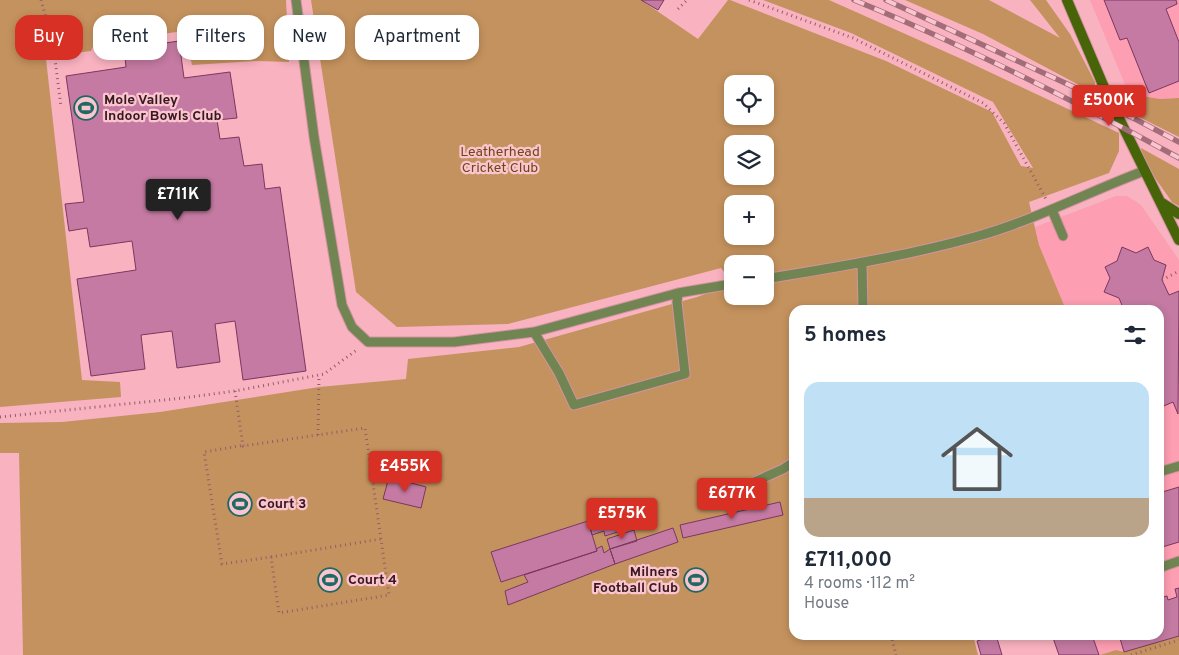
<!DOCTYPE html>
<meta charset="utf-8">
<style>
:root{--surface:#fff;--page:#f2f2f3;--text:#1f2937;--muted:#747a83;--accent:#d93025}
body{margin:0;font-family:Overpass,sans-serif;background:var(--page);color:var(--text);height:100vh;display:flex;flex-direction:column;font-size:19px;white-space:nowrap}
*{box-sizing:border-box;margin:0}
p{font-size:16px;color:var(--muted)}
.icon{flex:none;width:28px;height:28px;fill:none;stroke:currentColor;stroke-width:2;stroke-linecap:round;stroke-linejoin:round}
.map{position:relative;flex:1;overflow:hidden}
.sheet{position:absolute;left:789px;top:305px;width:375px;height:335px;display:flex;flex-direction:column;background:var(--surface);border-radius:15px;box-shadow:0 2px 8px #0003}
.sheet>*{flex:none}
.guide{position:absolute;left:15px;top:15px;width:475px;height:45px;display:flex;gap:10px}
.fabs{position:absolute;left:724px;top:75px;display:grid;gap:10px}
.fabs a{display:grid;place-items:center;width:50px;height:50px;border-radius:10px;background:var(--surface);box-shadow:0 2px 8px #0003;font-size:25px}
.price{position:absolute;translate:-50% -42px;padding:0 11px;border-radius:5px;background:var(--accent);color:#fff;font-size:16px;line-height:32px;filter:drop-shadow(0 1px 2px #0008)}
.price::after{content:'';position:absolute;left:50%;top:30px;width:15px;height:11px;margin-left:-8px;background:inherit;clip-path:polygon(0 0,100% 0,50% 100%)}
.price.on{background:#222;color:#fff}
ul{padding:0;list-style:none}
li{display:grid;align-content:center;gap:10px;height:265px;padding:0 15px}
li span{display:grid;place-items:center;height:155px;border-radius:15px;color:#555}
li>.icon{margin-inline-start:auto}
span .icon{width:90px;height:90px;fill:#fffc;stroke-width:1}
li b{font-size:21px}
h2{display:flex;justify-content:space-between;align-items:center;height:60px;padding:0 15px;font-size:21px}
.chip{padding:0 18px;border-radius:15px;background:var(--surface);box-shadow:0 2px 8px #0003;font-size:18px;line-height:45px}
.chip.on{background:var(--accent);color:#fff}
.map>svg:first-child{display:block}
.built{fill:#fd9eb2}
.green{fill:#c4925e;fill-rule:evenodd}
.building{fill:#c47aa2;stroke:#7b385f}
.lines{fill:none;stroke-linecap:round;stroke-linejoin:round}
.service-casing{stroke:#d393a0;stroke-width:11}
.secondary-casing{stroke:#d393a0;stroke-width:12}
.path{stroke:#915f69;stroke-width:3;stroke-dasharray:1 4;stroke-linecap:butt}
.service{stroke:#718553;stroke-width:9}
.secondary{stroke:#486409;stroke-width:10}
.rail-casing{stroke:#a26d78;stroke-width:5.5}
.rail{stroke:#fbc5cf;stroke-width:4;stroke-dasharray:11;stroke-linecap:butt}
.labels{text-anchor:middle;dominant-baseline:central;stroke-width:4.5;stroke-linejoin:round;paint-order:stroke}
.poi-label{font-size:14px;font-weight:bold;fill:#391920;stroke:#fbc5cf;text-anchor:start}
.park-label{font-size:14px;fill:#6f4616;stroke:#fbc5cf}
</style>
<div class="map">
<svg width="1179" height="655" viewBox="0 0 1179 655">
<rect width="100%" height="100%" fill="#f9b2c0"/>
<path class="built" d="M1090 0H1179V98L1160 99 1129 94Z
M1116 196H1127L1141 205 1179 260V636L1124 652 1116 650 1100 655H1059L1052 635H1159V310H1066L1039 245 1035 227Z"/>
<path class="green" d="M0 0H286L289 62 258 61 192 65 184 31 95 43 91 51 67 54 64 47 45 50 82 380 120 382 121 397 0 407Z
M311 0H641L698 39 728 0H730L886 61 992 112 1021 166 1033 168 993 102 851 33 763 0H829L966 61 1119 133V151L1109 173 1029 202 1039 245 1066 310H794V635H973L978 655H23L19 453H0V423L62 422 160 412 319 387 406 379 408 359 519 347 697 297 732 284V296H765V264H732V282L721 268 508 324 397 327 356 292ZM732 84H765V116H732ZM732 144H765V176H732ZM732 204H765V236H732Z
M905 0H989L1060 38 1030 0H1046L1070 34 1095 82 1094 93 983 34Z
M1129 94 1160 99 1179 98V137L1125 110 1123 98Z
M1141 148 1179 169V206L1172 202 1143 161Z
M1179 636V655H1100L1116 650 1124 652Z"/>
<path class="building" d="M641 0H664L658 10Z
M1104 0H1176L1177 4 1166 9 1179 42V81L1149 93 1127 38 1120 40Z
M179 41 184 78 230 72 237 118 217 120 220 139 239 137 244 166 262 164 265 189 280 187 306 371 243 380 235 321 215 324 220 362 177 368 172 331 141 335 145 369 91 376 77 279 136 270 132 241 90 247 87 228 69 231 65 204 84 202 66 76 126 67 124 49Z
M1122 247 1136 253 1148 247 1154 260 1166 265 1162 280 1169 295 1179 291 1178 414 1173 402 1159 408V310H1124L1119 298 1104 292 1110 278 1105 267 1117 261Z
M389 477 426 487 421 508 383 499Z
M1179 487V542L1159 548V493Z
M780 502 783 515 683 538 680 525Z
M631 510 636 526 605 536 604 531 592 535 589 524Z
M588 521 597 551 501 582 491 552Z
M673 528 678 542 615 564 610 549Z
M634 530 637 541 610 549 607 539Z
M602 546 604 553 610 549 615 564 508 605 505 591 528 582 524 575 597 551 596 549Z
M1179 588V636L1124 652 1119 635H1159V598L1167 596 1168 600 1177 597 1175 589Z
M996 635 1002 655H981L977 641Z
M1052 635H1092L1099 655H1059Z"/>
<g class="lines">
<g class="service-casing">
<path id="service" d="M296 0 314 137 342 305 352 327 368 342H454L534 332 678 293 732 284
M1052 210 1063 236
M862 263 863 310
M765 279C836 267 908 256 978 236 1035 220 1088 192 1144 171
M534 332 559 373 574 405 685 374 677 302 678 293
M1159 472 1179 466
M712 490 752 483 783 469 794 462
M1159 568 1179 561"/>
</g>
<g class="secondary-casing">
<path id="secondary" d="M1067 0 1106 92 1179 240
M1162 203 1179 214"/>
</g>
<path class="path" d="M41 0 53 43 61 107
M749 0 853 38 983 103 1004 123 1046 199
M678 9 687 0
M1162 280 1179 271
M235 391 243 446 365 428 389 595 279 613 271 557 222 564 204 452 245 445
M0 417 183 398 235 391 319 375 324 374 358 349
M318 435 319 375
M271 557 381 539
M891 635 896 655
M1131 655 1179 640"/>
<use href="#service" class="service"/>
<use href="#secondary" class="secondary"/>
<g class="rail-casing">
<path id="rail" d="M854 0C966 46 1073 100 1179 158
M886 0 1078 89 1179 142"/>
</g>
<use href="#rail" class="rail"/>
</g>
<defs>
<g id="stadium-ring" transform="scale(1.25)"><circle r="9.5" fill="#fbc5cf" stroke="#1f6962" stroke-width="1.5"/><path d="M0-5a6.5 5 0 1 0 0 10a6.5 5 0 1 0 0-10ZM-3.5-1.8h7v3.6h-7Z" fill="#1f6962"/></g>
</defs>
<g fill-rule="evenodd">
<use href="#stadium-ring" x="86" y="108"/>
<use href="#stadium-ring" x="240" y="504"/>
<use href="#stadium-ring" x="330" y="580"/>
<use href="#stadium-ring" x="696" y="580"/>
</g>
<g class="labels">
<g class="poi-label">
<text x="104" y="100">Mole Valley<tspan x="104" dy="16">Indoor Bowls Club</tspan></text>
<text x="258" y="504">Court 3</text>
<text x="678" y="572" text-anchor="end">Milners<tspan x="678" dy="16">Football Club</tspan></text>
<text x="348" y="580">Court 4</text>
</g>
<g class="park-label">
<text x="500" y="152">Leatherhead<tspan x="500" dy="16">Cricket Club</tspan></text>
</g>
</g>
</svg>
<div class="fabs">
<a><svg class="icon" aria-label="locate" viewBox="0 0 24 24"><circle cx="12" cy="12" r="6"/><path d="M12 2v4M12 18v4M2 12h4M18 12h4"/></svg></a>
<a><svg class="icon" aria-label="layers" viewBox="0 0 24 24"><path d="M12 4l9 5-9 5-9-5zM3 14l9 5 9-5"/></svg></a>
<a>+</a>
<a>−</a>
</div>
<b class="price" style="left:1109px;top:127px">£500K</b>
<b class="price on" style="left:178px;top:221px">£711K</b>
<b class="price" style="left:405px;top:493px">£455K</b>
<b class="price" style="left:732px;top:520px">£677K</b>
<b class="price" style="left:622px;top:540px">£575K</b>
<div class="guide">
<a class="chip on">Buy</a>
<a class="chip">Rent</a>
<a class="chip">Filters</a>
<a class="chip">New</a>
<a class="chip">Apartment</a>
</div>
<section class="sheet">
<h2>5 homes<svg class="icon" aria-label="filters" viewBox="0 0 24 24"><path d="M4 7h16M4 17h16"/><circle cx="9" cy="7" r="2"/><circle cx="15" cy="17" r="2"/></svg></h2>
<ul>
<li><span style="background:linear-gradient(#bfe0f5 75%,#b9a48a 0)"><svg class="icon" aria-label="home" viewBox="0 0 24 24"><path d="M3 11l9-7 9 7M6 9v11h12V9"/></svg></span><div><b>£711,000</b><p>4 rooms · 112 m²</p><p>House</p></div></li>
</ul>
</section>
</div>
